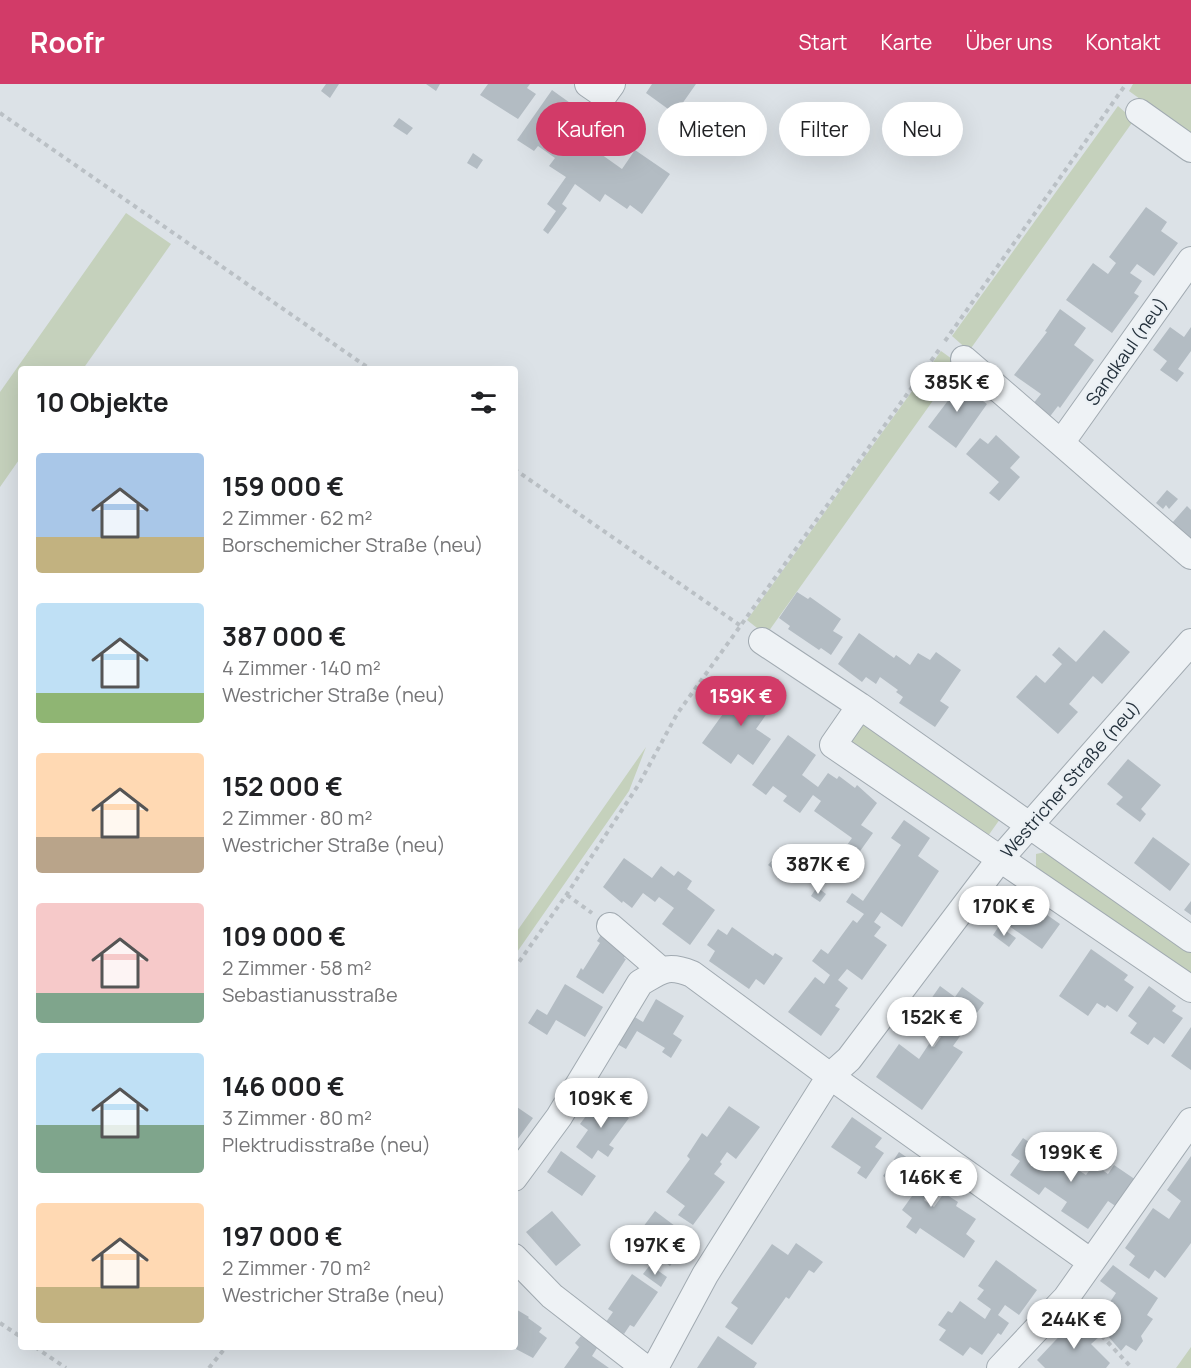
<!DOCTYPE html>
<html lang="de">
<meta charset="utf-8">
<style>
:root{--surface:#fff;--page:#f6f6f6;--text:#202124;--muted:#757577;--accent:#d23b68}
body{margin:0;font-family:Manrope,sans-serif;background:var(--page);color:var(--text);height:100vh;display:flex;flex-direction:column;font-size:22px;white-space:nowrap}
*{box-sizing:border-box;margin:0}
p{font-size:20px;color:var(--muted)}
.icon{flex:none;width:33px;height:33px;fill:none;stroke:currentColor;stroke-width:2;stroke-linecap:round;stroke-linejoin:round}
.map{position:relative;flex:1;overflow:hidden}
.details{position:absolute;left:18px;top:282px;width:500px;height:984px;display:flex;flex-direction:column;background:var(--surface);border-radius:6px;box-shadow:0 6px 24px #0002}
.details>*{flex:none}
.hud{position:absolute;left:536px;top:18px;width:566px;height:54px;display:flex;gap:12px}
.price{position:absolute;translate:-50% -51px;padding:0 14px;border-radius:21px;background:#fff;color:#222;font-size:20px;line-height:39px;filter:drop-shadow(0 2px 3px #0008)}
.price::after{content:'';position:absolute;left:50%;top:36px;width:18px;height:14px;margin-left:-9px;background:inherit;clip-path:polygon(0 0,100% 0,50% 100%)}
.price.current{background:var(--accent);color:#fff}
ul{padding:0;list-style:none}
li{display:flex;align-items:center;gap:18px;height:150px;padding:0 18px}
li span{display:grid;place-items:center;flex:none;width:168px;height:120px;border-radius:6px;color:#555}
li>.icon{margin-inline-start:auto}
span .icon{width:72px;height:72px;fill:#fffc;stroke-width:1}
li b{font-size:26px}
h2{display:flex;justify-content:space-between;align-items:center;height:72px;padding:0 18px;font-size:26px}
.chip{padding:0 21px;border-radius:27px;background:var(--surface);box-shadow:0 6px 24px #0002;font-size:21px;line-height:54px}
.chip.current{background:var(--accent);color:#fff}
header{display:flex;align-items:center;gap:36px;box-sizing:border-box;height:84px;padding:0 30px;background:var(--accent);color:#fff}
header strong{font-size:28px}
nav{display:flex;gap:33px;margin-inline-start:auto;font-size:21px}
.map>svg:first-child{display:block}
.green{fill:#c5d1bc}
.building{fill:#b3bcc3}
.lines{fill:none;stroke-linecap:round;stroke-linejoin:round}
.street-casing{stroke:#a1aab1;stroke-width:28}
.path{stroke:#bac0c5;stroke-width:4;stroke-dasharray:4.5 4.5;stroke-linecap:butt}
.street{stroke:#eef2f5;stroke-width:26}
.labels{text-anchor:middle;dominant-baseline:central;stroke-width:4.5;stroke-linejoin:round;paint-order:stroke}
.street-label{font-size:18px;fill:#25323d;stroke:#ebf0f4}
</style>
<header>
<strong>Roofr</strong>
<nav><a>Start</a><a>Karte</a><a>Über uns</a><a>Kontakt</a></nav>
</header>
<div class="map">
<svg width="1191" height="1284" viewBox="0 0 1191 1284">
<rect width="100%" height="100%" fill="#dce2e7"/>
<path class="green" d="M1133 0H1191V52L1129 7Z
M1118 22 1134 36 969 267 952 252Z
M126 129 171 160 83 285H21V373L0 403V308Z
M941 267 959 280 766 551 747 536Z
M864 640 1000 735 988 752 851 658 852 654 860 641Z
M646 663 629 707 515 871V850Z
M1050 767 1191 863V898L1036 785V770Z
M1191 1263V1284H1176Z"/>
<path class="building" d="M326 0H339L330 14 321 7Z
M426 0H440L436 7Z
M488 0H530L527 4 536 10 518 35 480 11Z
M652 0H696L675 30 646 9Z
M552 6 587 31 573 50 598 68 622 85 635 66 670 90 642 130 630 121 627 125 605 110 600 118 575 100 562 120 567 124 548 150 543 146 556 127 547 120 566 93 549 82 555 74 538 62 534 67 517 56Z
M399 34 413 44 407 51 393 42Z
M473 69 483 76 477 85 467 79Z
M1146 123 1167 138 1161 147 1178 159 1154 192 1137 180 1130 189 1142 197 1134 209 1139 212 1112 249 1066 216 1093 179 1108 190 1116 179 1109 173Z
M1060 225 1086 244 1074 261 1094 276 1060 324 1058 322 1048 335 1032 321 1041 310 1014 291 1047 248 1045 247Z
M1170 243 1184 253 1191 243V267L1178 285 1184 289 1177 298 1160 286 1167 277 1153 266Z
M951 291 961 298 960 300 987 320 956 364 928 343 950 314 940 307Z
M996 351 1020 373 1010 384 1020 393 999 417 989 409 999 398 966 370 980 354 988 360Z
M1167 406 1178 415 1169 425 1166 421 1163 425 1156 419Z
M1187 422 1191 426V455L1172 439Z
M797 508 808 515 810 513 841 535 833 547 843 553 831 571 821 564 819 566 788 545 790 542 779 534Z
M1104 546 1130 568 1102 600 1093 592 1069 620 1078 628 1058 650 1016 613 1036 591 1045 599 1062 580 1052 571 1059 563 1076 578Z
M859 549 894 574 896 571 910 581 918 569 930 576 936 568 961 586 940 617 949 623 935 643 899 619 903 613 896 608 898 606 880 593 876 600 866 593 862 598 838 580Z
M746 598 775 618 756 645 771 655 753 681 738 670 731 680 702 659Z
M788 651 816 671 802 691 818 703 828 689 837 695 839 692 855 704 857 701 877 719 861 741 873 749 858 770 847 761 852 754 814 727 821 717 813 711 800 729 783 717 787 712 773 702 766 711 752 701Z
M1128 675 1161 701 1141 725 1146 730 1140 738 1116 720 1123 713 1107 700Z
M904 736 930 754 918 772 939 787 902 843 881 828 874 838 881 843 874 852 887 861 862 896 847 885 838 896 848 904 835 922 840 925 821 952 788 928 815 893 824 900 830 891 812 877 821 865 828 870 853 836 857 839 864 830 846 818 852 809 863 817 901 761 891 754Z
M1153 753 1190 780 1170 807 1134 779Z
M775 773 783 778 776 787 768 781Z
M624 774 652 794 661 782 674 792 678 787 692 797 687 805 715 826 690 861 662 840 674 824 659 813 655 818 643 809 632 824 623 817 622 819 603 803Z
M817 803 826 810 820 818 811 812Z
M1020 812 1060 840 1042 865 1002 837Z
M1191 817V831L1184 826Z
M999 842 1016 854 1009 863 993 851Z
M732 843 773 872 775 869 783 874 764 901 756 895 749 905 709 877 715 867 707 861 718 845 727 851Z
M603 848 630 865 624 874 626 875 603 910 576 893 581 884 583 886 600 859 597 857Z
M1091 865 1128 891 1124 896 1134 903 1117 928 1107 921 1105 924 1097 919 1088 932 1059 912Z
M565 900 603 923 585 953 556 936 547 951 528 939 537 925 547 931Z
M940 902 955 913 962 903 984 919 953 962 963 968 922 1026 876 993 899 960 919 975 929 960 934 963 941 953 917 935Z
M1149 902 1176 922 1172 927 1183 934 1164 960 1154 953 1148 961 1130 949 1137 939 1128 932Z
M656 915 684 932 673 950 682 956 671 974 662 968 665 964 637 947 626 965 617 960 633 932 643 938Z
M1191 943V986L1171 972Z
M600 1013 629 1034 609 1061 614 1064 608 1073 598 1066 592 1075 576 1063 588 1046 580 1040Z
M514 1021 533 1034 514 1060Z
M729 1022 760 1043 736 1075 727 1068 720 1078 722 1080 714 1090 725 1098 693 1141 678 1131 685 1122 666 1108 690 1075 687 1072 702 1049 707 1053Z
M852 1033 882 1054 875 1063 884 1069 866 1095 857 1089 861 1083 831 1063Z
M1023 1054 1032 1060 1030 1062 1059 1082 1063 1076 1086 1091 1094 1080 1108 1090 1114 1081 1136 1096 1117 1123 1108 1117 1088 1145 1061 1127 1067 1118 1045 1103 1039 1111 1010 1091 1020 1077 1011 1071Z
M561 1067 596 1092 582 1112 547 1088Z
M899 1068 928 1088 917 1104 927 1112 924 1116 934 1123 944 1109 958 1118 956 1122 976 1135 966 1150 975 1157 964 1174 920 1144 916 1150 906 1143 912 1134 902 1126 912 1112 883 1092Z
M1191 1072V1159L1165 1194 1155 1186 1149 1195 1129 1181 1135 1172 1125 1164 1153 1124 1169 1135 1181 1117 1167 1106Z
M552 1127 581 1161 556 1182 526 1148Z
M655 1127 691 1154 670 1182 634 1155Z
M796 1159 823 1178 814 1189 809 1186 789 1215 786 1213 752 1261 725 1243 738 1224 731 1219 772 1160 788 1171Z
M996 1176 1037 1206 1019 1231 1005 1221 998 1231 1009 1239 1001 1251 998 1249 982 1271 970 1263 963 1272 939 1256 946 1246 938 1241 948 1227 952 1229 960 1217 985 1235 991 1225 977 1215 984 1206 978 1202Z
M650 1181 667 1193 661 1203 643 1190Z
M1113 1181 1158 1214 1147 1231 1153 1235 1141 1252 1143 1257 1136 1267 1126 1261 1121 1267 1100 1243 1107 1233 1102 1230 1116 1209 1100 1197Z
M632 1190 658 1208 634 1243 630 1241 624 1250 606 1238 613 1228 608 1225Z
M514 1224 529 1233 528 1234 542 1244 539 1248 547 1254 533 1274 514 1264Z
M1083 1236 1099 1253 1091 1260 1110 1279 1106 1284H1045L1037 1276 1068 1243 1072 1247Z
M581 1252 597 1264 592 1272 609 1284H564L579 1263 575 1259Z
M718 1252 757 1279 754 1284H697Z"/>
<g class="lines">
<g class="street-casing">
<path id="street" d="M588 0 604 11 612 0
M1139 28 1191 65
M1191 176 1061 359 1191 472
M964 275 1061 359
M762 557 860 622 1191 855
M860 622 833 661 1191 905
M610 842 661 886
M514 1094 559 1033 640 899C662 886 667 880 692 890L830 992 1091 1178
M514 1173 552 1212 645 1284
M655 1284 705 1191 830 992 849 975 1000 775 1191 558
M1000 1284 1066 1214 1191 1037"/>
</g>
<path class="path" d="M0 29 370 285
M945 257 1126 0
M514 385 741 542
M567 811 592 829
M514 885 567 810 639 700 677 630 941 263
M1083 1232 1132 1284
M0 1239 21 1253
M35 1263 66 1284
M209 1284 226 1263"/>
<use href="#street" class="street"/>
</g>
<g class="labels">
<g class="street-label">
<text transform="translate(1126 267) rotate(-55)">Sandkaul (neu)</text>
<text transform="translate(1070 695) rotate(-49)">Westricher Straße (neu)</text>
</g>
</g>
</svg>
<b class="price" style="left:957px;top:329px">385K €</b>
<b class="price current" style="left:741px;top:643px">159K €</b>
<b class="price" style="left:818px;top:811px">387K €</b>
<b class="price" style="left:1004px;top:853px">170K €</b>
<b class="price" style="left:932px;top:964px">152K €</b>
<b class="price" style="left:601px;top:1045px">109K €</b>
<b class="price" style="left:1071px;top:1099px">199K €</b>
<b class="price" style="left:931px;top:1124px">146K €</b>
<b class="price" style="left:655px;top:1192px">197K €</b>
<b class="price" style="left:1074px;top:1266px">244K €</b>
<div class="hud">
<a class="chip current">Kaufen</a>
<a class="chip">Mieten</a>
<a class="chip">Filter</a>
<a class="chip">Neu</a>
</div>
<section class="details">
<h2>10 Objekte<svg class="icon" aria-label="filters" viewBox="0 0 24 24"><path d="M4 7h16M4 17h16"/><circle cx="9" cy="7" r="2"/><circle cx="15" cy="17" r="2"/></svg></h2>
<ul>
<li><span style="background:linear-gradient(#a9c7e8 70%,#c2b280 0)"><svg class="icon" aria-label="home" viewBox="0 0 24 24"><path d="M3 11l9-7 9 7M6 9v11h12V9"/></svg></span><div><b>159 000 €</b><p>2 Zimmer · 62 m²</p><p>Borschemicher Straße (neu)</p></div></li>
<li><span style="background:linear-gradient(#bfe0f5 75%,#8fb573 0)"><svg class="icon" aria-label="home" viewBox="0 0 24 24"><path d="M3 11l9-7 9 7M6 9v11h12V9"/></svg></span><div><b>387 000 €</b><p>4 Zimmer · 140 m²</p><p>Westricher Straße (neu)</p></div></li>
<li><span style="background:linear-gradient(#ffd9b3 70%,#b9a48a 0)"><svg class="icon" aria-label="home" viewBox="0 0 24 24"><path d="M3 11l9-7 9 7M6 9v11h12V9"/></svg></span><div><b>152 000 €</b><p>2 Zimmer · 80 m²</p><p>Westricher Straße (neu)</p></div></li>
<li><span style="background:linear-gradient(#f6c9c9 75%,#7fa58c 0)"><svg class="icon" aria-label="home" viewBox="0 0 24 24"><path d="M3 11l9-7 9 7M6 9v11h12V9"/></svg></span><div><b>109 000 €</b><p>2 Zimmer · 58 m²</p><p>Sebastianusstraße</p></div></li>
<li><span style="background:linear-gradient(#bfe0f5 60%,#7fa58c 0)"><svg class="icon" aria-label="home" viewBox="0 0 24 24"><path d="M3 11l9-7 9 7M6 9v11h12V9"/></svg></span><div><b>146 000 €</b><p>3 Zimmer · 80 m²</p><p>Plektrudisstraße (neu)</p></div></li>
<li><span style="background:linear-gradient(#ffd9b3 70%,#c2b280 0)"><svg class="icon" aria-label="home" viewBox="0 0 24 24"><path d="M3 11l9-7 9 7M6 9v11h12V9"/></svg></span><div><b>197 000 €</b><p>2 Zimmer · 70 m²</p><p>Westricher Straße (neu)</p></div></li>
</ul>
</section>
</div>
